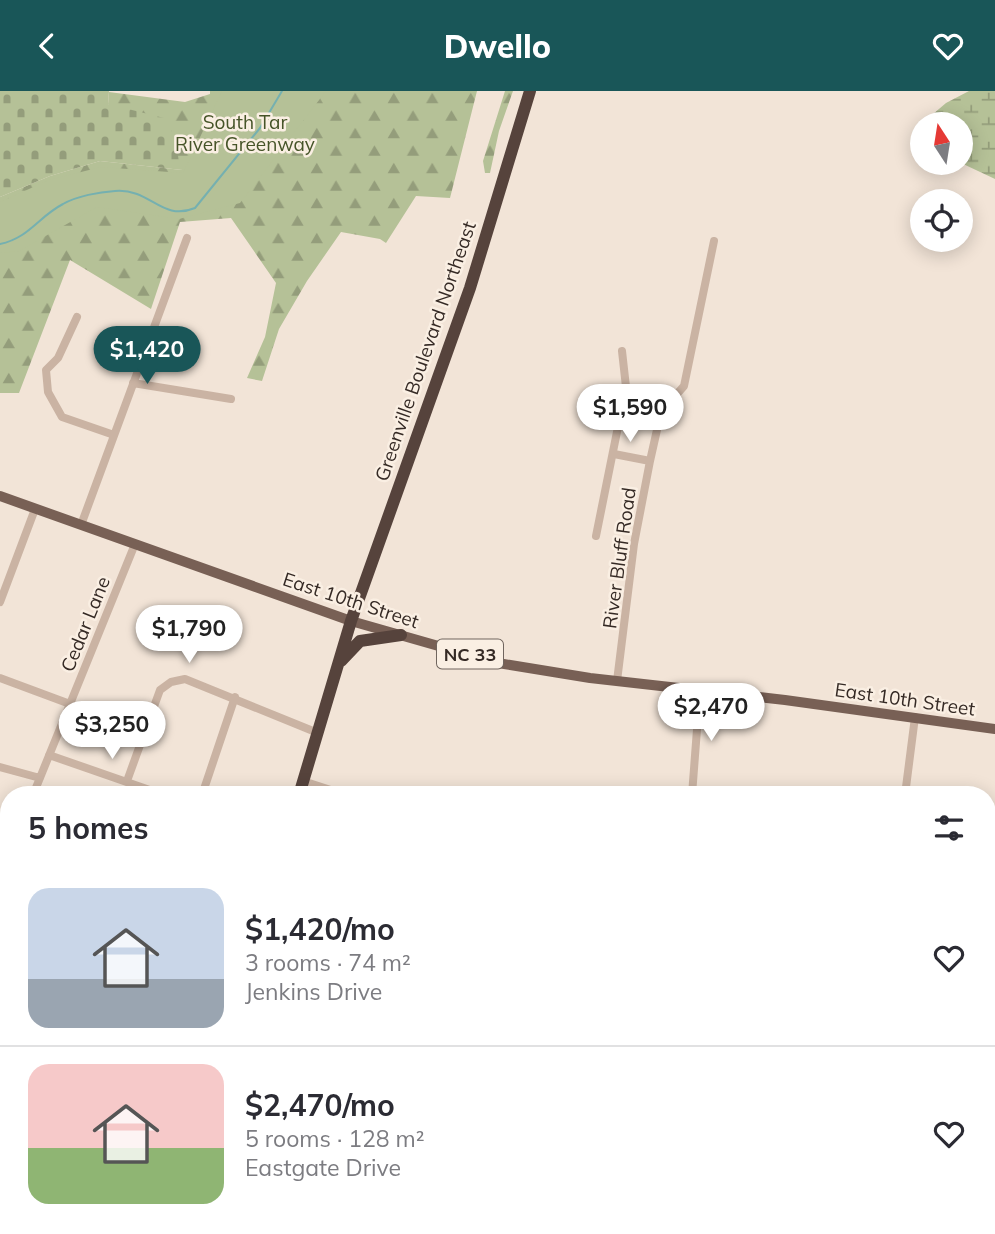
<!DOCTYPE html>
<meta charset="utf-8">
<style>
:root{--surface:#fff;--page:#f2f2f3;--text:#2b2b33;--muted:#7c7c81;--line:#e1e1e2;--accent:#195658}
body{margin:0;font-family:Mulish,sans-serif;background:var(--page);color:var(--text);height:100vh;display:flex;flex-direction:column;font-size:26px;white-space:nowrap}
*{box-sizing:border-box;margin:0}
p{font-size:23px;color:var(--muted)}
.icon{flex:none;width:38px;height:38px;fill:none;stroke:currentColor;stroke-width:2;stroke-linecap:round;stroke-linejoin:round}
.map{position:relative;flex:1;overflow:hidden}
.panel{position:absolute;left:0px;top:695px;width:996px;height:450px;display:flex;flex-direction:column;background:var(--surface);border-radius:28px 28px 0 0;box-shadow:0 4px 18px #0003}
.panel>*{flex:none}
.needle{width:46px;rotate:348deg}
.controls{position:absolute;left:910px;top:21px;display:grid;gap:14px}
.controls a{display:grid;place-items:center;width:63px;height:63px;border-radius:50%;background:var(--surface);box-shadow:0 4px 18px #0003;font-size:35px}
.price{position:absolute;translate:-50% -60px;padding:0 16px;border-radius:24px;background:#fff;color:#222;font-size:23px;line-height:46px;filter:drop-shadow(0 2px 4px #0008)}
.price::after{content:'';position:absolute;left:50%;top:42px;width:21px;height:16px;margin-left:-10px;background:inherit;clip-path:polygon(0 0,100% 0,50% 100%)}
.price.active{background:var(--accent);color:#fff}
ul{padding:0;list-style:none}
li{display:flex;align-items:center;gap:21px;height:175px;padding:0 28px}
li+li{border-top:2px solid var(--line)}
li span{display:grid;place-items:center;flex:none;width:196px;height:140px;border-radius:21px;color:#555}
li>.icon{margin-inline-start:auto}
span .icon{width:84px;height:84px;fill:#fffc;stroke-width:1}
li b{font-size:30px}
h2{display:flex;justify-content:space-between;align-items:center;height:84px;padding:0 28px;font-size:30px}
header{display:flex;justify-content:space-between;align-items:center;height:91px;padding:0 28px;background:var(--accent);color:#fff;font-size:32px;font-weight:800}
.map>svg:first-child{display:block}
.forest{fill:url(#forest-firs)}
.wetland{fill:url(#wetland-marsh)}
.cemetery{fill:url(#cemetery-stones)}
.green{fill:#b5c197}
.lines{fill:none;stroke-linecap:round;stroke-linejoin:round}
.stream{stroke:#75b0b0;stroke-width:2}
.minor{stroke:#cab3a3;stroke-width:8}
.major{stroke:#786055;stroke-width:10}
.highway{stroke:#56433c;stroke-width:12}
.labels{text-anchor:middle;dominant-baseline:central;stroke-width:5;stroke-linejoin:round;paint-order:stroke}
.shield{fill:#faefe3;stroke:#70655e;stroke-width:2}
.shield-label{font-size:18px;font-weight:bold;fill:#352a25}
.park-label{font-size:19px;fill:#465428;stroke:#faefe3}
.street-label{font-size:19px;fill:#352a25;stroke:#faefe3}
</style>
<header><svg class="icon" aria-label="back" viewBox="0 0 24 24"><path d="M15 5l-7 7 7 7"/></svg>Dwello<svg class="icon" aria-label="heart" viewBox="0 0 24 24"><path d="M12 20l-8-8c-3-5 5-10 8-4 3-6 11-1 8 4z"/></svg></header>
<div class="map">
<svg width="995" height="1143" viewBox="0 0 995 1143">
<defs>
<pattern id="forest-firs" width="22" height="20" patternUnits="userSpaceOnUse" patternTransform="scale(1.75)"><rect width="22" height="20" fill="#b5c197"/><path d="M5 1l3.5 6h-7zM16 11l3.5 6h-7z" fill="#949d7b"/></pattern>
<pattern id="wetland-marsh" width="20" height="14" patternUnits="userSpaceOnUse" patternTransform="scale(1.75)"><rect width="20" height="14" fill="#b5c197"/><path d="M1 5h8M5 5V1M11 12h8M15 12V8" fill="none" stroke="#949d7b"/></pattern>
<pattern id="cemetery-stones" width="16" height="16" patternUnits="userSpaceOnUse" patternTransform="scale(1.75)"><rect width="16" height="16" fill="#b5c197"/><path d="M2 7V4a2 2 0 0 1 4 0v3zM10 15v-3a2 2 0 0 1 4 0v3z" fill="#949d7b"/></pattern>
</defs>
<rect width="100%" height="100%" fill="#f2e4d7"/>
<path class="forest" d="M210 0H477L450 107 416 105 386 152 380 148 341 141 307 190 279 238 262 290 247 287 265 246 276 192 231 127 180 131 151 218 70 169 19 302H0V106L50 85 100 70 182 79 108 13 109 1 185 11 210 3Z
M505 0H513L499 40 490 82H485L483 70Z"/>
<path class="wetland" d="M969 0H995V88L961 72V33H922V49L912 41 946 12Z"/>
<path class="cemetery" d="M0 0H109L108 13 168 28 182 79 100 70 50 85 0 106Z"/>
<path class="green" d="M222 0H326L240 112 179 128 97 116 19 160 0 162V111L49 89 101 76 183 82Z
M0 907 9 910V1009L0 1006Z"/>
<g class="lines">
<path class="stream" d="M0 153C29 147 38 126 63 113 77 105 99 101 115 100 151 97 161 131 195 117L260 37 282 0
M318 1136 347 1143
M696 1136 710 1143
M444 1143 449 1142
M642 1143 658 1136"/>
<path class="minor" d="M77 226 58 267 46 279 48 301 62 326 114 344
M133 292 231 308
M614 363 650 370
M81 434 187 147
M596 445 626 296 622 260
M0 511 35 418
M0 587 70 613
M617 590 634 453 650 370 661 321 684 295 714 150
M49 664 164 704
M0 676 40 687
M127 690 160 599 171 591 185 588 318 642
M303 690 346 704
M33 704 135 453
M202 704 235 606
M692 704 700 599
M905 704 915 626
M0 786 9 764
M987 919 995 920
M0 1086 9 1089"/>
<path class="major" d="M0 405 351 530 498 572 590 587 785 609 995 638"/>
<path class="highway" d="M341 570 360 550 401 544
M299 704 351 530 470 197 530 0
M143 1143 147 1136"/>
</g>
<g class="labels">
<rect class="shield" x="437" y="548.5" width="66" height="29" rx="5"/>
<g class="shield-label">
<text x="470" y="563">NC 33</text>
</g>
<g class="park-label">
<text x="245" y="31">South Tar<tspan x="245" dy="22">River Greenway</tspan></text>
</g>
<g class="street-label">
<text transform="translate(425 260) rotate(-71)">Greenville Boulevard Northeast</text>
<text transform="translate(619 467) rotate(-82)">River Bluff Road</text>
<text transform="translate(351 509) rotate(18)">East 10th Street</text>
<text transform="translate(85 533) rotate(-68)">Cedar Lane</text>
<text transform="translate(905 608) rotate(8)">East 10th Street</text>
</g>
</g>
</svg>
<div class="controls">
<a><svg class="needle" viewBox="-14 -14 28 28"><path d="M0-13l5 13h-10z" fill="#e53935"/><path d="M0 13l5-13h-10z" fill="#7c7c81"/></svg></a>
<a><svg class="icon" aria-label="locate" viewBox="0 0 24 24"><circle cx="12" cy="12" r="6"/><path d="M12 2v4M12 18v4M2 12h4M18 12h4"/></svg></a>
</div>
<b class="price active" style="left:147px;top:295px">$1,420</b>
<b class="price" style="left:630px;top:353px">$1,590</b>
<b class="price" style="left:189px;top:574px">$1,790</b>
<b class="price" style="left:711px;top:652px">$2,470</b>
<b class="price" style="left:112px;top:670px">$3,250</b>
<section class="panel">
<h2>5 homes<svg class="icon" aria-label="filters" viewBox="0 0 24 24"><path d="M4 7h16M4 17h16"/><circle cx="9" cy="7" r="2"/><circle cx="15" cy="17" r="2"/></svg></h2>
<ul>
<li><span style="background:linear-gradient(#c9d6e8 65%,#9aa5b1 0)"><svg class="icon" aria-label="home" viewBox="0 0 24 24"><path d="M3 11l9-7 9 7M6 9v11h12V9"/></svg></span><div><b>$1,420/mo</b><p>3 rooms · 74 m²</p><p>Jenkins Drive</p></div><svg class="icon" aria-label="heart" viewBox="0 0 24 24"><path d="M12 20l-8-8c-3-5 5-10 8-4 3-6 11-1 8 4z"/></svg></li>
<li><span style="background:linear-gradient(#f6c9c9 60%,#8fb573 0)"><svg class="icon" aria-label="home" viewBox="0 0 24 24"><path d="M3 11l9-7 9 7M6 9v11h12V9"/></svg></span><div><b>$2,470/mo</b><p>5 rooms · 128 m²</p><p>Eastgate Drive</p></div><svg class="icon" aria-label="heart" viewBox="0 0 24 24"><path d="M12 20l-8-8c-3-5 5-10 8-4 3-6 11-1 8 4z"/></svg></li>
</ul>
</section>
</div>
